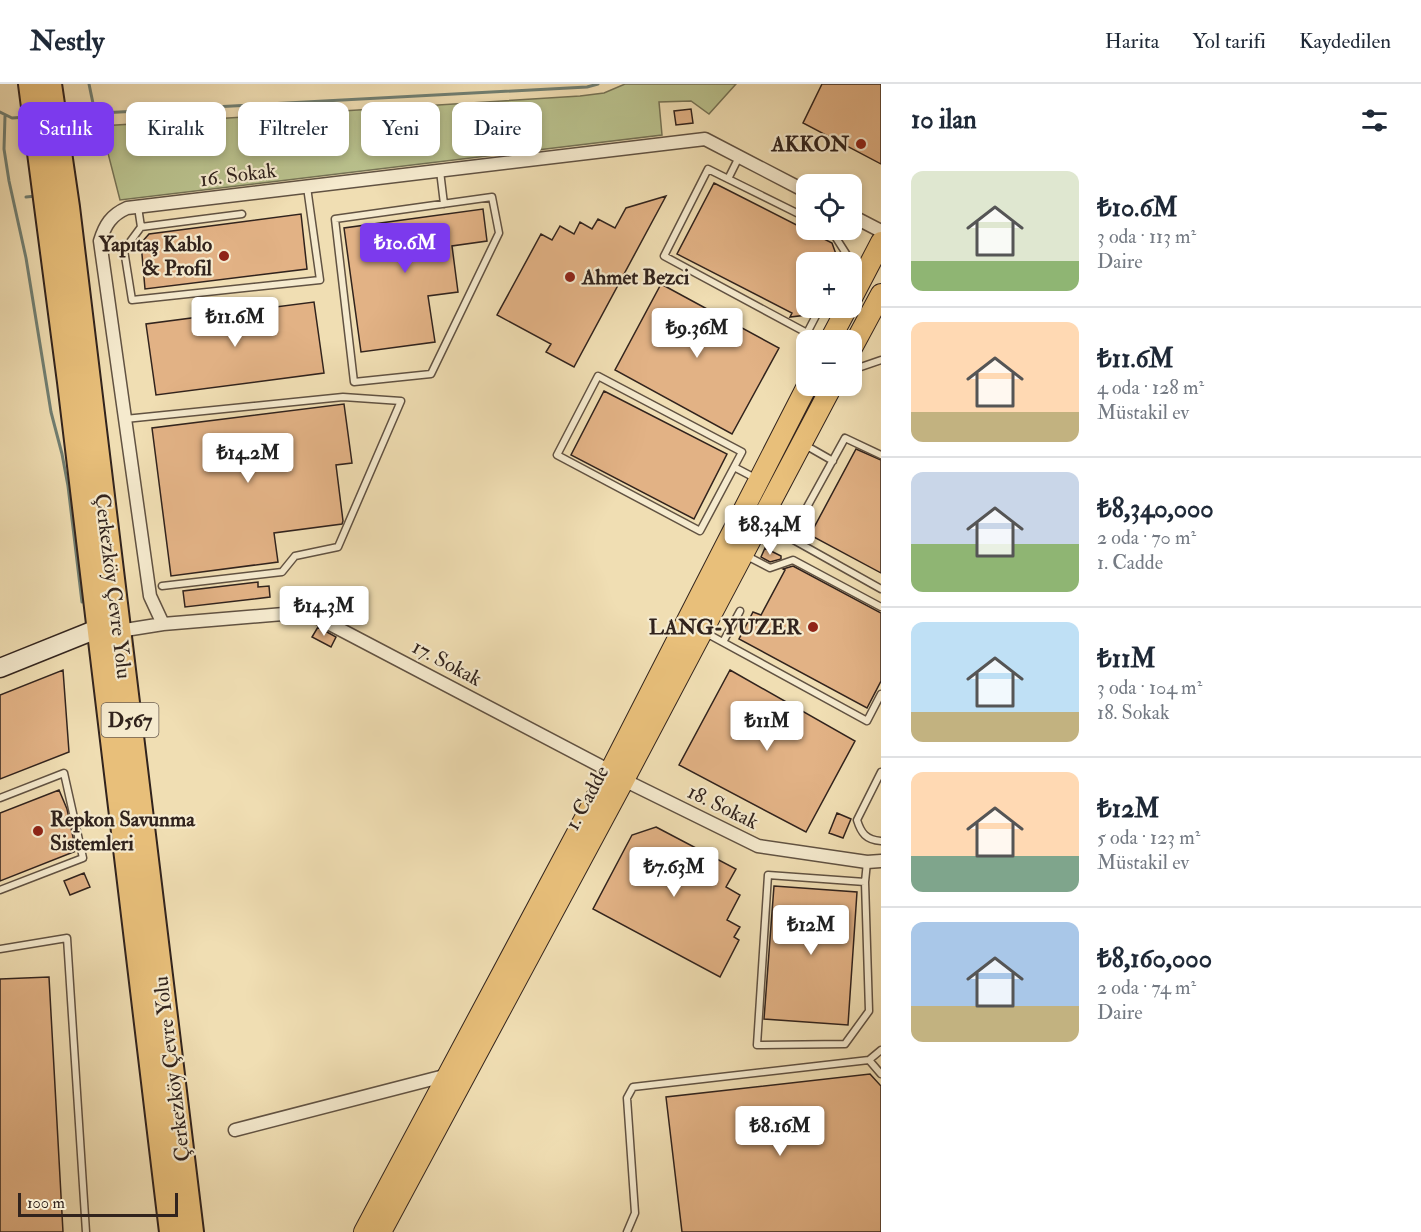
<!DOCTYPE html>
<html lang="tr">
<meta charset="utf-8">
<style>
:root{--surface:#fff;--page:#f2f2f3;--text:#1f2937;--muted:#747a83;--line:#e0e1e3;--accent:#7c3aed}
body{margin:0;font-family:"IM FELL Double Pica",serif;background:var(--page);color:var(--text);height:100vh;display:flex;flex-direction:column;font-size:22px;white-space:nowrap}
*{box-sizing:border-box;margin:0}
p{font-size:20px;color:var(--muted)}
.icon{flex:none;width:33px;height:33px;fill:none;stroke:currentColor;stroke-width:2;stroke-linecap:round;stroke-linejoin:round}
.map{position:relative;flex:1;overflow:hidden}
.drawer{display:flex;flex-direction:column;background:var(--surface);width:540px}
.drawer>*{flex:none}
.guide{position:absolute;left:18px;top:18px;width:570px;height:54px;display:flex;gap:12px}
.buttons{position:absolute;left:796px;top:90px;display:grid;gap:12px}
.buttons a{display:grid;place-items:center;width:66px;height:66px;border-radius:12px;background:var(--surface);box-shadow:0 3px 9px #0003;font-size:30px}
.scale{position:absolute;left:18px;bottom:15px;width:160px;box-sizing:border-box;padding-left:6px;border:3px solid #31231d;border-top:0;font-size:16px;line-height:21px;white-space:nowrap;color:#31231d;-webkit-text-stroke:4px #f5eace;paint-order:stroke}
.price{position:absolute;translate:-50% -51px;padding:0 14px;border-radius:6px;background:#fff;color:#222;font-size:20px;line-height:39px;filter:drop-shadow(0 2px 3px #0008)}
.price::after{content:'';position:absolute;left:50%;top:36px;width:18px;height:14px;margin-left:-9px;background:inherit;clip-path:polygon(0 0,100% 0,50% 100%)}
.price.on{background:var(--accent);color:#fff}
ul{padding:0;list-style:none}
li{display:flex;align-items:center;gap:18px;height:150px;padding:0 30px}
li+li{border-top:2px solid var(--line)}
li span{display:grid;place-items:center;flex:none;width:168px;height:120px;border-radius:12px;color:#555}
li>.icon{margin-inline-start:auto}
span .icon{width:72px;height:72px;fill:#fffc;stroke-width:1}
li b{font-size:26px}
h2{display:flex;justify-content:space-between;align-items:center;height:72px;padding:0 30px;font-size:26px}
.pill{padding:0 21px;border-radius:12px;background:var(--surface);box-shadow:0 3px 9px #0003;font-size:21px;line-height:54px}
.pill.on{background:var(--accent);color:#fff}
header{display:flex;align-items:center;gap:36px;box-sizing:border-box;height:84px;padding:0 30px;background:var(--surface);border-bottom:2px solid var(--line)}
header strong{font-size:28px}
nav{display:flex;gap:33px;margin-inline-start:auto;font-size:21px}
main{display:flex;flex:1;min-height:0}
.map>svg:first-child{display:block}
.green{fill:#b9c18d;stroke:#757255;stroke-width:1.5}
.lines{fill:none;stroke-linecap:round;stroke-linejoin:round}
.stream{stroke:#707f73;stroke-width:3}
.building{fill:#e2b285;stroke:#31231d;stroke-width:1.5}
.lane-casing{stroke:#615242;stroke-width:9}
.street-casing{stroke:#615242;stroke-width:15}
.secondary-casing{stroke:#31231d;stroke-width:21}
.primary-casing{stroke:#31231d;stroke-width:22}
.highway-casing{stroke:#31231d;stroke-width:26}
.lane{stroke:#f5eace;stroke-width:6}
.street{stroke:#f5eace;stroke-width:12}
.secondary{stroke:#f5eace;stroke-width:18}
.primary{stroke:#e8bf7a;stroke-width:20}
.highway{stroke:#e8bf7a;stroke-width:22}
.poi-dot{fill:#8f2418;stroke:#f5eace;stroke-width:2}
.labels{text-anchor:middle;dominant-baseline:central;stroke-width:4.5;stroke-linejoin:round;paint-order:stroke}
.shield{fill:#f5eace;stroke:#6c5f52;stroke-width:1.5}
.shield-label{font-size:20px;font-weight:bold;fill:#31231d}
.poi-label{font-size:21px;font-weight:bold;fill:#31231d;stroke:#f5eace;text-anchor:end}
.street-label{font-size:21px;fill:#31231d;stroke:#f5eace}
</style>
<header>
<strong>Nestly</strong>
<nav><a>Harita</a><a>Yol tarifi</a><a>Kaydedilen</a></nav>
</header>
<main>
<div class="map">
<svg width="881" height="1148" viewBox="0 0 881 1148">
<rect width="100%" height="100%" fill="#f0deb3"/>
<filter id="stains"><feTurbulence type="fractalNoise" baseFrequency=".00333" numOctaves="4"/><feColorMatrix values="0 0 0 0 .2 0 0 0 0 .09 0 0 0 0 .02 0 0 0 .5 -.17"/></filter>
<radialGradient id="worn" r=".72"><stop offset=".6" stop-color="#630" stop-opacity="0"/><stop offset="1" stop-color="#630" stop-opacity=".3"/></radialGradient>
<path class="green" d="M625 0H736L709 30 691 17 659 18 662 51 120 116 101 42 580 12 604 9Z"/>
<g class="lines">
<path class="stream" d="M89 0 95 29
M0 28 12 34 27 33
M63 31 587 3 598 0
M5 32 4 65 9 97 26 174 51 328 62 370 68 402 82 518
M26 113 36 112"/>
</g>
<path class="building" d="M822 0H881V80L803 39Z
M691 25 693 39 676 41 674 27Z
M714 99 832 159 837 173 834 178H807V231L790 233 792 229 677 170Z
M666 112 574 283 546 268 551 260 497 231 541 150 552 156 560 142 574 150 580 138 592 145 598 135 615 144 626 124Z
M483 125 487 157 452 162 458 208 428 212 435 258 361 268 344 144Z
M301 130 307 185 145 205 141 159 149 150Z
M661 200 779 264 732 350 615 286Z
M314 218 324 289 156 311 146 240Z
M604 307 727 370 694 435 571 371Z
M344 320 352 379 336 381 343 437 342 440 274 449 278 478 171 492 152 344Z
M856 365 881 376V489L810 451Z
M765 464 781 472V475L770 478 761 473Z
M793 482 881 529V597L867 624 739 555 753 528 761 531 785 486 783 485Z
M258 498V503L269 502 270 513 185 523 183 507Z
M318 543 336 553 331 563 312 553Z
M63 586 69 668 0 695V611Z
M730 586 855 657 806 748 679 681Z
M59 706 67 725 76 767 0 797V729Z
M837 729 851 735 843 754 829 749Z
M656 743 736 785 726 803 740 811 727 836 740 843 734 853 739 856 720 893 593 825 632 751Z
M84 789 90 803 70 811 64 797Z
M774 802 857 808 848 941 764 935Z
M49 893 63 1148H0V895Z
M870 990 881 1002V1148H682L666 1013Z"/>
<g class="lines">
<g class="lane-casing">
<path id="lane" d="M440 87 444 120
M728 95 739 73
M492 113 499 149 431 290 354 298 335 135Z
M138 123 141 143
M242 130 141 143 124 166 132 216 320 196 307 103
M807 134 708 85 664 172 807 249 820 224
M831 146 847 171 843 178
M852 286 881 276
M598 292 742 368 700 447 557 371Z
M125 335 343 313 401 317 338 463 295 472 282 488 162 502
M805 361 833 377
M881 371 845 354 790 454 881 505
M734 383 755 394
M745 471 770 484 793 476 881 523
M706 549 867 637 881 610
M723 558 740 527
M881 688 857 736C861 749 866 756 881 757
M0 714 64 689 83 774 0 806
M865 798 768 791 757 961 845 960 869 927 865 798 867 778
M0 865 67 854 86 1148
M881 966 869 976 881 990
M627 1148 635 1129 627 1014 633 1003 869 976"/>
</g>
<g class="street-casing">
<path id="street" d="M852 132 881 147
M163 540 150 512 100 157C105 141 111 131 127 124L705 55 807 108
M119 547 163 540 307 528 610 687
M624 696 758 762 867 778 881 777
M235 1046 448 991"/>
</g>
<g class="secondary-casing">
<path id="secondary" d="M0 584 97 545"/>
</g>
<g class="primary-casing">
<path id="primary" d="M852 214 881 158
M830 256 847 224
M852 264 881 210
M364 1148 610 687 807 302
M381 1148 624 696 832 302"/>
</g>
<g class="highway-casing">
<path id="highway" d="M30 0 69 298 171 1148
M50 0 68 123 192 1148"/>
</g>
<use href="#lane" class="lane"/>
<use href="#street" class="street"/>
<use href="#secondary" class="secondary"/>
<use href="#primary" class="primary"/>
<use href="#highway" class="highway"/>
</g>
<g class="poi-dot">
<circle cx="861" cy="60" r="6"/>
<circle cx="224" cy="172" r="6"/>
<circle cx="570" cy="193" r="6"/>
<circle cx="813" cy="543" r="6"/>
<circle cx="38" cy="747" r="6"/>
</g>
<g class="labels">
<rect class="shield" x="101.5" y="619" width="57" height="34" rx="4.5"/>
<g class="shield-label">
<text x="130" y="636">D567</text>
</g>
<g class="poi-label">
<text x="849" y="60">AKKON</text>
<text x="212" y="160">Yapıtaş Kablo<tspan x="212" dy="24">&amp; Profil</tspan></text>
<text x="582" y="193" text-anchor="start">Ahmet Bezci</text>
<text x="801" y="543">LANG-YUZER</text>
<text x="50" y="735" text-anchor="start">Repkon Savunma<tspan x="50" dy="24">Sistemleri</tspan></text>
</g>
<g class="street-label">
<text transform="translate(238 91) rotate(-7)">16. Sokak</text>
<text transform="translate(113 502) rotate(83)">Çerkezköy Çevre Yolu</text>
<text transform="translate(447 579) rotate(28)">17. Sokak</text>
<text transform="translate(587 714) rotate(-62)">1. Cadde</text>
<text transform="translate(723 723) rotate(26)">18. Sokak</text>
<text transform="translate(172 985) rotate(-97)">Çerkezköy Çevre Yolu</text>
</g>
</g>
<rect width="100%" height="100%" filter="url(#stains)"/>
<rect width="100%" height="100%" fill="url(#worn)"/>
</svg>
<div class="buttons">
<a><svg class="icon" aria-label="locate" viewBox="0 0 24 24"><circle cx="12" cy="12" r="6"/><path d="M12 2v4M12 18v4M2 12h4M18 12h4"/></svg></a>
<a>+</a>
<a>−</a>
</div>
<div class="scale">100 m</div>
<b class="price on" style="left:405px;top:190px">₺10.6M</b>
<b class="price" style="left:235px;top:264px">₺11.6M</b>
<b class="price" style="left:697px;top:275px">₺9.36M</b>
<b class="price" style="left:248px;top:400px">₺14.2M</b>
<b class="price" style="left:770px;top:472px">₺8.34M</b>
<b class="price" style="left:324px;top:553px">₺14.3M</b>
<b class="price" style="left:767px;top:668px">₺11M</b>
<b class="price" style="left:674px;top:814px">₺7.63M</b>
<b class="price" style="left:811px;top:872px">₺12M</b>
<b class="price" style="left:780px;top:1073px">₺8.16M</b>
<div class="guide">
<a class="pill on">Satılık</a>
<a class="pill">Kiralık</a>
<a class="pill">Filtreler</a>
<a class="pill">Yeni</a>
<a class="pill">Daire</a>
</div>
</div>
<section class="drawer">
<h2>10 ilan<svg class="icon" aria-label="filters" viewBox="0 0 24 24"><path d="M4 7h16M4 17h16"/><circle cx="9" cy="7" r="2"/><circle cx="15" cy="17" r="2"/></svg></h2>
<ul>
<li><span style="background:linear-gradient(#dfe7d0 75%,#8fb573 0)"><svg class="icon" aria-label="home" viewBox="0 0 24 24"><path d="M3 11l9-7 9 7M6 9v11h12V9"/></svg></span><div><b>₺10.6M</b><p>3 oda · 113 m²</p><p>Daire</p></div></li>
<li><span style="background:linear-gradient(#ffd9b3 75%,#c2b280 0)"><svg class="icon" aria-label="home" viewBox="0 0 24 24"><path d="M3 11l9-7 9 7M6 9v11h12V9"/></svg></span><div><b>₺11.6M</b><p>4 oda · 128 m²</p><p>Müstakil ev</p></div></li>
<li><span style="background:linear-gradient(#c9d6e8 60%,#8fb573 0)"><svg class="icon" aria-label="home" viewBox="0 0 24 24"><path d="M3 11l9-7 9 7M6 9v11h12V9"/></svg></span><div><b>₺8,340,000</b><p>2 oda · 70 m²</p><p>1. Cadde</p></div></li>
<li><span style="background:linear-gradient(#bfe0f5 75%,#c2b280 0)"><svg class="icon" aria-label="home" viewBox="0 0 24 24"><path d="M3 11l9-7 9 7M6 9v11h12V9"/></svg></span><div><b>₺11M</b><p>3 oda · 104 m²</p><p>18. Sokak</p></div></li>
<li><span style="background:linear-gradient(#ffd9b3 70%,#7fa58c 0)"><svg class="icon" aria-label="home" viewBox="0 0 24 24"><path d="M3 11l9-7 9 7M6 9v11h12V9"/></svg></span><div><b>₺12M</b><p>5 oda · 123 m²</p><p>Müstakil ev</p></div></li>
<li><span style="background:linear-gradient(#a9c7e8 70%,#c2b280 0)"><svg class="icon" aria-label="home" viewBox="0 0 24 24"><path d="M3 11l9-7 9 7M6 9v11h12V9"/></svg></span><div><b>₺8,160,000</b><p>2 oda · 74 m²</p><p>Daire</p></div></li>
</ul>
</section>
</main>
